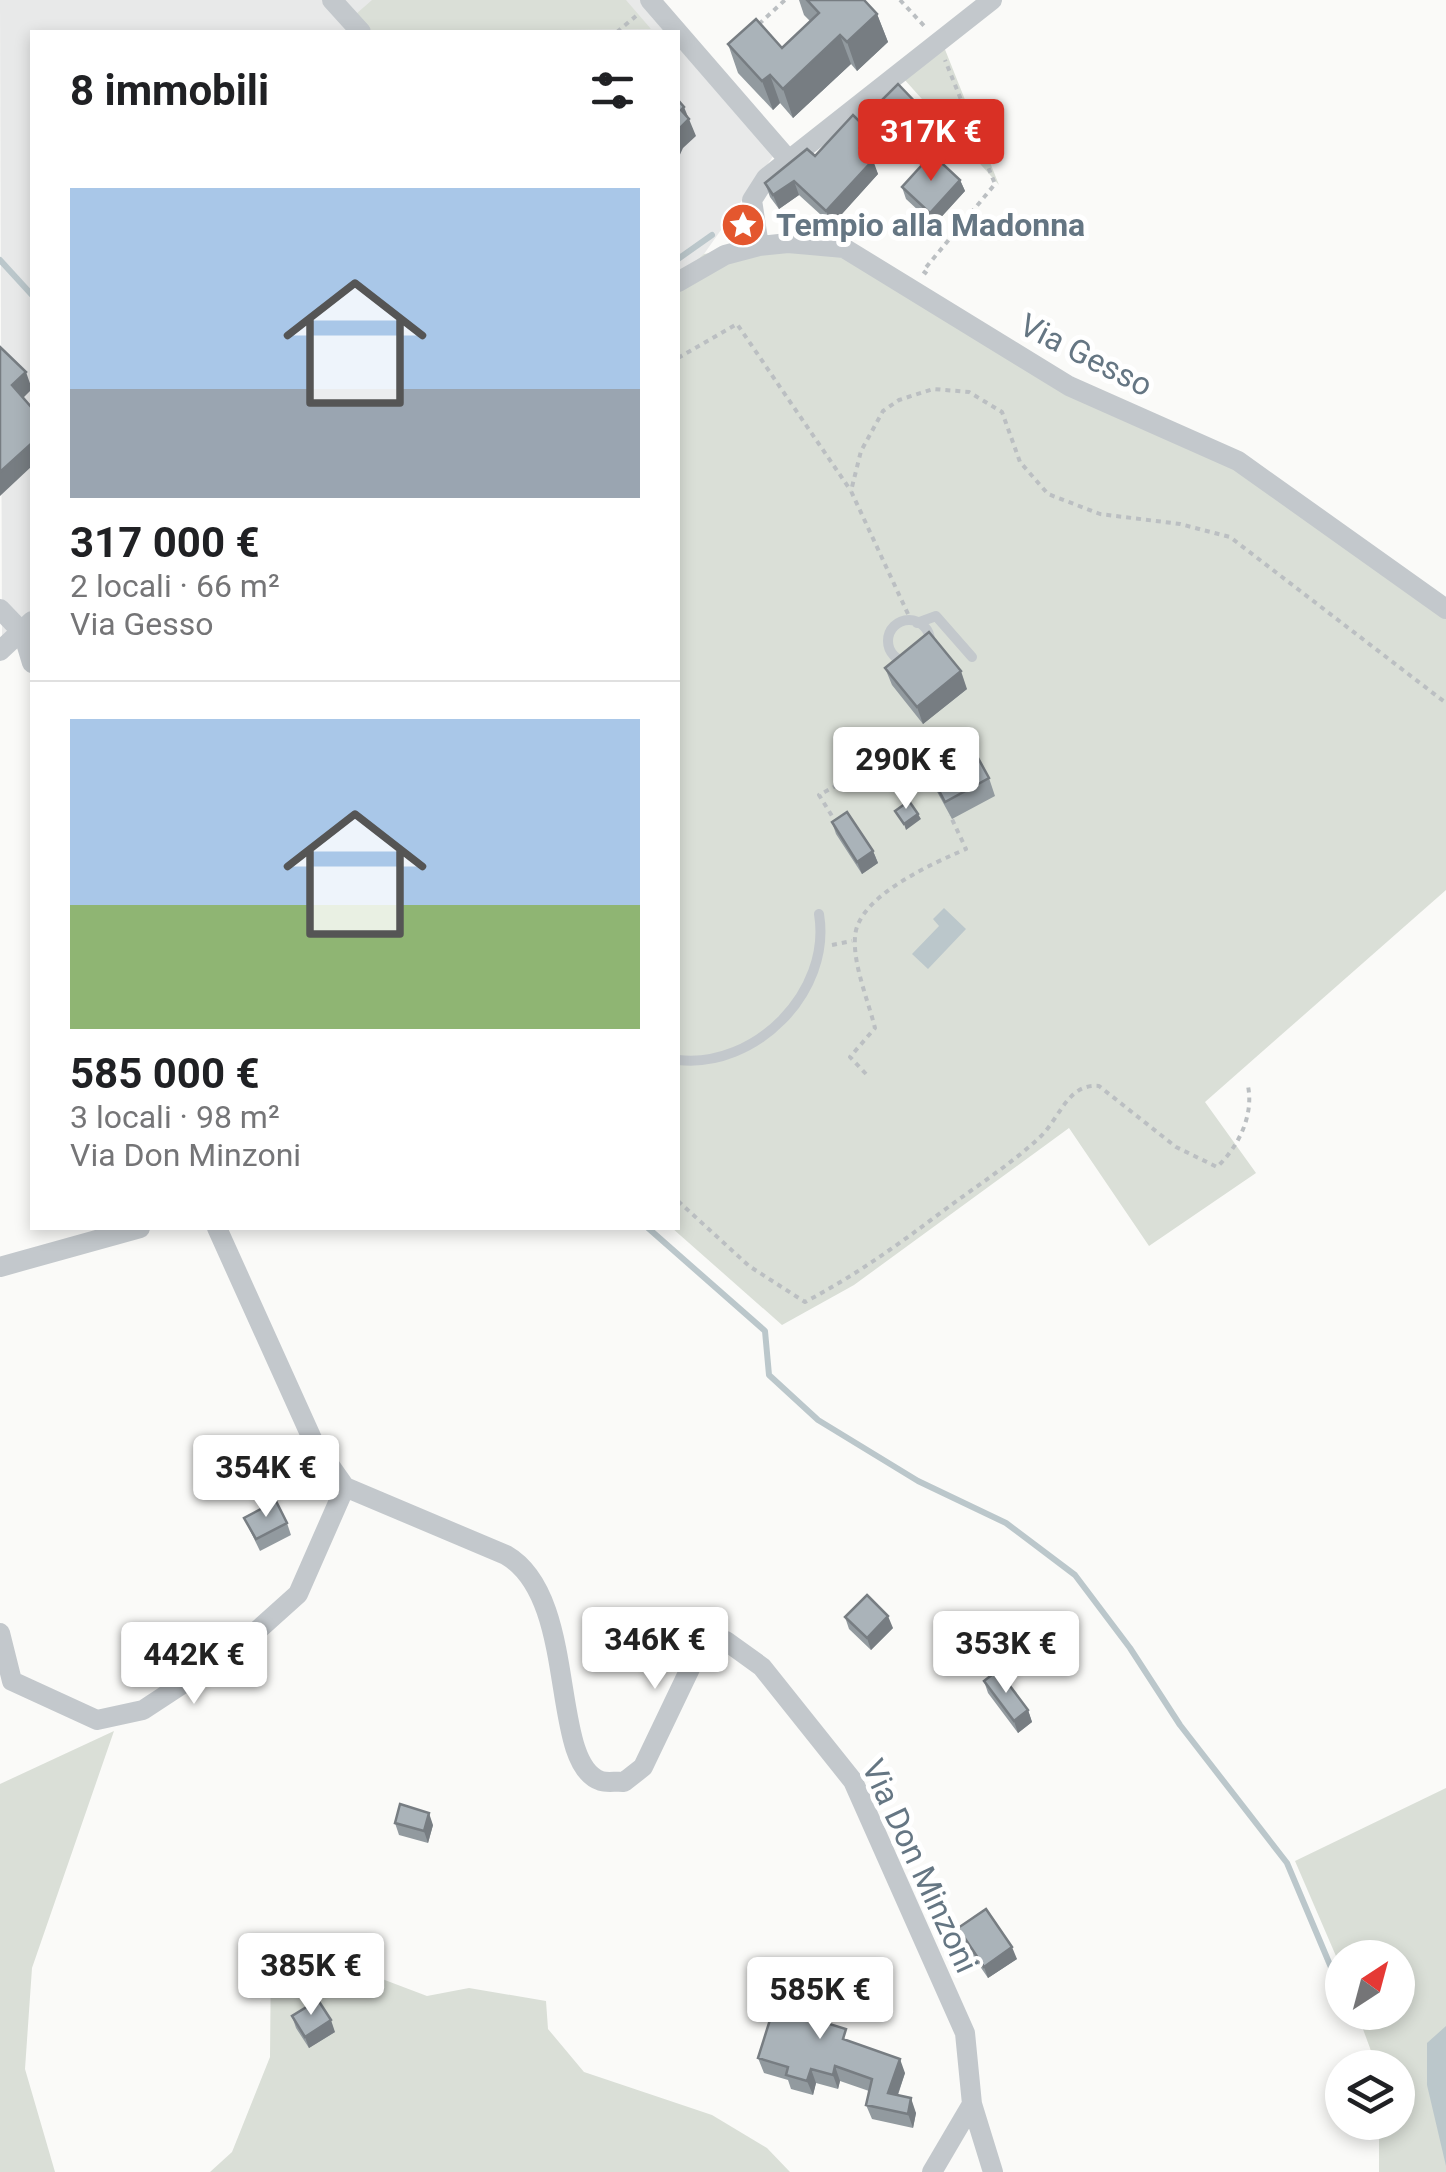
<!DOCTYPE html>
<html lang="it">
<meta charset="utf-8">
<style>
:root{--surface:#fff;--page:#f2f2f2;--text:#202124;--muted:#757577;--line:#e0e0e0;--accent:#d93025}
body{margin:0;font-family:Roboto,sans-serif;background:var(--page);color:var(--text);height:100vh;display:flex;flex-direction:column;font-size:38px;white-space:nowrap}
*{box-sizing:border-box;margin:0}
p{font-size:32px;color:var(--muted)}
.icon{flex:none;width:55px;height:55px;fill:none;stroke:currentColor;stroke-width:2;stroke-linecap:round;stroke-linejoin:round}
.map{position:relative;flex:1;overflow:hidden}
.drawer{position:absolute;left:30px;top:30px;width:650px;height:1200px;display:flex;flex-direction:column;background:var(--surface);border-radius:0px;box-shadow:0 5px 15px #0003}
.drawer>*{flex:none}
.needle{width:65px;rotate:36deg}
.fabs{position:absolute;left:1325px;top:1940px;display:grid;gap:20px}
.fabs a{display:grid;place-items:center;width:90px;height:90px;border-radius:50%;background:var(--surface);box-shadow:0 5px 15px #0003;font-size:50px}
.price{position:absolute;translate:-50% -85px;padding:0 22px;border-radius:10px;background:#fff;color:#222;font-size:32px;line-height:65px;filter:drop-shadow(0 2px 5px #0008)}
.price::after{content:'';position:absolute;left:50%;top:60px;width:30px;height:22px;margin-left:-15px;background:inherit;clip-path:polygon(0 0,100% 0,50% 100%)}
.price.current{background:var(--accent);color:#fff}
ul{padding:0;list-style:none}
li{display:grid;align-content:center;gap:20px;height:530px;padding:0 40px}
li+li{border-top:2px solid var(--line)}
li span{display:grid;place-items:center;height:310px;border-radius:0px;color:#555}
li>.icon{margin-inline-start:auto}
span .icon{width:180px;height:180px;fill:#fffc;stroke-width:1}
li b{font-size:42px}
h2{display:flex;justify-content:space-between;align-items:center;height:120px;padding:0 40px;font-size:42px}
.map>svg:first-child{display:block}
.built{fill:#e8e9e9}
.green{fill:#dadfd7}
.water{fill:#bbc7cb}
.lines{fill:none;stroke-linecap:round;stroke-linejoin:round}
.stream{stroke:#bbc7cb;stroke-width:6}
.path{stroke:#bbbfc2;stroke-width:4;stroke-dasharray:5 5;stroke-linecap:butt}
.lane{stroke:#c3c8cc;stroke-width:10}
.street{stroke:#c3c8cc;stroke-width:20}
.wall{fill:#929a9f}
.shaded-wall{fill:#777d82}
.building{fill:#aab3b9;stroke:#777d82;stroke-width:2.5}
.labels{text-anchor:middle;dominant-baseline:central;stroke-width:10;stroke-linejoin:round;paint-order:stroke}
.poi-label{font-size:32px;font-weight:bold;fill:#657683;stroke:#fff;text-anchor:start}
.street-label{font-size:32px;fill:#657683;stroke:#fff}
</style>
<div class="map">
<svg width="1446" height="2172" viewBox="0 0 1446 2172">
<rect width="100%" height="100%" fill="#fafaf8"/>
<path class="built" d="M0 0H652L781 145 704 254 678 275V32H32V613L2 638Z"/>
<path class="green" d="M372 0H626L651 29 372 32 356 14Z
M944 47 999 185 904 79Z
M779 242 855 260 1031 362 1273 478 1446 610V890L1205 1102 1256 1173 1149 1246 1069 1128 854 1285 782 1325 672 1228H678V275L704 254Z
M114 1731 32 1968 25 2069 55 2172H0V1784Z
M1446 1788V2172H1379V2123L1398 2122V2068L1377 2067 1357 2013 1398 2012V1958H1342V1970L1295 1861Z
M271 1954 361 1971 427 1996 469 1988 546 2001 548 2029 584 2072 712 2115 767 2148 790 2172H210L232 2152 270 2057Z"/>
<path class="water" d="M944 908 966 929 928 969 912 954 939 926 933 919Z
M1446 2026V2166L1427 2085V2043Z"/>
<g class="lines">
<path class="stream" d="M678 259 712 235
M0 260 32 295
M648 1228 765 1331 769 1375 818 1420 918 1481 1006 1523 1075 1575 1130 1648 1180 1725 1287 1863 1341 1991"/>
<path class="path" d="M900 0 927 29
M759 24 785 0
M617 32 636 16
M927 274 923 271 995 184 945 60
M678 358 737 324 851 491
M908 614 851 491 861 451 883 411 899 400 933 389 969 392 1002 412 1020 462 1048 494 1100 514 1180 524 1230 537 1446 703
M837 824 819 795 912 745 931 781
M832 945 852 941
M866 1074 850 1057 875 1028C868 1000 853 965 855 937 857 896 934 863 966 849L950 815
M678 1201 749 1266 805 1302C858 1274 899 1244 947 1208 978 1185 1011 1164 1039 1138 1060 1119 1067 1083 1099 1086L1176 1147 1217 1167C1238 1147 1254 1116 1248 1086"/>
<path class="lane" d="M888 641a21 21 0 1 1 42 0a21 21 0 1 1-42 0Z
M917 623 936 616 972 657
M678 1060C755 1069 832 992 819 914"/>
<path class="street" d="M332 0 361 32
M650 0 787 158
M759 246 752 200 766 178 992 0
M678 282 725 255 759 246 788 243 844 248 1069 386 1238 461 1446 609
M0 609 23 633 32 663
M0 651 32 621
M217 1228 314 1443 345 1487 506 1555C580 1598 548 1764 601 1781 607 1783 617 1781 624 1782L643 1767 698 1652 726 1641 762 1667 853 1781 965 2033 972 2104 932 2172
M0 1267 140 1228
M0 1633 12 1681 97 1720 143 1710 239 1647 298 1594 345 1487
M972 2104 993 2172"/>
</g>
<path class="wall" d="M799 0H864L877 14 888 42 857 71 851 64 793 118 780 103 773 110 738 73 728 44 782 48 810 21 804 15Z
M926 121 900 146 890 135 870 157 878 174 832 225 799 195 779 209 770 197 765 183 815 156 860 122Z
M960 180 965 191 934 225 906 199 902 187Z
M885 668 967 689 923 724 892 685Z
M923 760 989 778 995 796 952 819 929 777Z
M832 822 873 851 878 863 862 874 836 834Z
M244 1518 287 1523 291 1535 260 1551Z
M845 1617 893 1628 871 1650 849 1629Z
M984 1681 1028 1710 1032 1722 1018 1733 988 1693Z
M395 1823 433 1825 428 1843 399 1835Z
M958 1928 1017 1959 988 1978 962 1940Z
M817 1989 809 2018 905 2073 898 2095 916 2113 913 2128 872 2119 866 2105 869 2091 840 2081 838 2089 816 2083 813 2095 791 2089 788 2080 764 2073 758 2058 770 2018 766 2017 760 2003Z
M292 2016 335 2032 309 2048 296 2028Z"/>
<path class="shaded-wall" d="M877 14 888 42 857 71 847 42Z
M840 35 851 64 793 118 783 89Z
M770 75 780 103 773 110 762 81Z
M684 107 696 136 683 148 678 159V130L681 110Z
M920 107 926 121 900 146 895 132Z
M885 121 890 135 865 162 860 148Z
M873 160 878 174 832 225 826 211Z
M960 180 965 191 934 225 930 213Z
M794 181 799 195 779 209 773 195Z
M26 372 32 389 18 403 12 385Z
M32 443V466L0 496V472Z
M961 671 967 689 923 724 917 707Z
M918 814 921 819 906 830 904 824Z
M873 851 878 863 862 874 857 862Z
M888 1616 893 1628 871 1650 867 1638Z
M1028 1710 1032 1722 1018 1733 1014 1721Z
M429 1813 433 1825 428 1843 424 1831Z
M1012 1947 1017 1959 988 1978 984 1967Z
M812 1974 817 1989 805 2029 800 2015Z
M331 2020 335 2032 309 2048 305 2037Z
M900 2059 905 2073 893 2108 888 2093Z
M835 2066 840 2081 838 2089 833 2075Z
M811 2069 816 2083 813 2095 807 2081Z
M911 2098 916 2113 913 2128 908 2114Z"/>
<path class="building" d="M807 0H864L877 14 847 42 840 35 783 89 770 75 762 81 728 44 756 19 782 48 819 13Z
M898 84 920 107 895 132 885 121 860 148 873 160 826 211 794 181 773 195 765 183 807 149 815 156 853 115 860 122Z
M678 100 684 107 681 110 689 119 678 130Z
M932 154 960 180 930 213 902 187Z
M0 347 26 372 12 385 32 408V443L0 472Z
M929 632 961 671 917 707 885 668Z
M966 736 989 778 945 802 923 760Z
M909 801 918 814 904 824 895 811Z
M847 812 873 851 857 862 832 822Z
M276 1501 287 1523 256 1539 244 1518Z
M867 1595 888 1616 867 1638 845 1617Z
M998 1670 1028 1710 1014 1721 984 1681Z
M400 1804 429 1813 424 1831 395 1823Z
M986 1909 1012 1947 984 1967 958 1928Z
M772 1963 812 1974 800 2015 846 2029 843 2039 900 2059 888 2093 911 2098 908 2114 866 2105 872 2079 835 2066 833 2075 811 2069 807 2081 786 2075 788 2067 758 2058 774 2007 760 2003Z
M318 2000 331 2020 305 2037 292 2016Z"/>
<defs>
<g id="sight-disc" transform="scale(2.25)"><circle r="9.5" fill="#e4572e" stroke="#fff"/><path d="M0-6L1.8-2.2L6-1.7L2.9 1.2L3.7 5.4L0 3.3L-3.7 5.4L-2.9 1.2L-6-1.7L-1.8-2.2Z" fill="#fff"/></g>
</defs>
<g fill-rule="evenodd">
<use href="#sight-disc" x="743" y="225"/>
</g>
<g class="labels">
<g class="poi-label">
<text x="776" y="225">Tempio alla Madonna</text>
</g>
<g class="street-label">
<text transform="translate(1086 355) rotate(27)">Via Gesso</text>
<text transform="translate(920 1866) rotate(65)">Via Don Minzoni</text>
</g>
</g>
</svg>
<div class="fabs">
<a><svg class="needle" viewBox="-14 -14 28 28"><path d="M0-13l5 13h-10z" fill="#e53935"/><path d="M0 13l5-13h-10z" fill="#757577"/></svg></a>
<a><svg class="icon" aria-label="layers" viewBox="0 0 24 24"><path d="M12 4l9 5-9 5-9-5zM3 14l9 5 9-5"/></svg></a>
</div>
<b class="price current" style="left:931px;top:184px">317K €</b>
<b class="price" style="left:906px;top:812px">290K €</b>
<b class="price" style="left:266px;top:1520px">354K €</b>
<b class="price" style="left:655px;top:1692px">346K €</b>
<b class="price" style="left:1006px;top:1696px">353K €</b>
<b class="price" style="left:194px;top:1707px">442K €</b>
<b class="price" style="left:311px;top:2018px">385K €</b>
<b class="price" style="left:820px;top:2042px">585K €</b>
<section class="drawer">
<h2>8 immobili<svg class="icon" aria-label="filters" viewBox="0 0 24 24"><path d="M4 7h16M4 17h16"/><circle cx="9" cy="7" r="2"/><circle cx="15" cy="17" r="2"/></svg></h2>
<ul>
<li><span style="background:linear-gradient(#a9c7e8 65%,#9aa5b1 0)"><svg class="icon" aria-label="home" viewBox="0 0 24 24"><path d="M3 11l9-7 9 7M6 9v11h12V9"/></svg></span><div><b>317 000 €</b><p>2 locali · 66 m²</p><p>Via Gesso</p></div></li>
<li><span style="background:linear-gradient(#a9c7e8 60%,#8fb573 0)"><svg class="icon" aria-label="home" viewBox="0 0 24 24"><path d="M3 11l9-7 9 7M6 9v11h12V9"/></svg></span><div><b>585 000 €</b><p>3 locali · 98 m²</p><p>Via Don Minzoni</p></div></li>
</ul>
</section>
</div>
